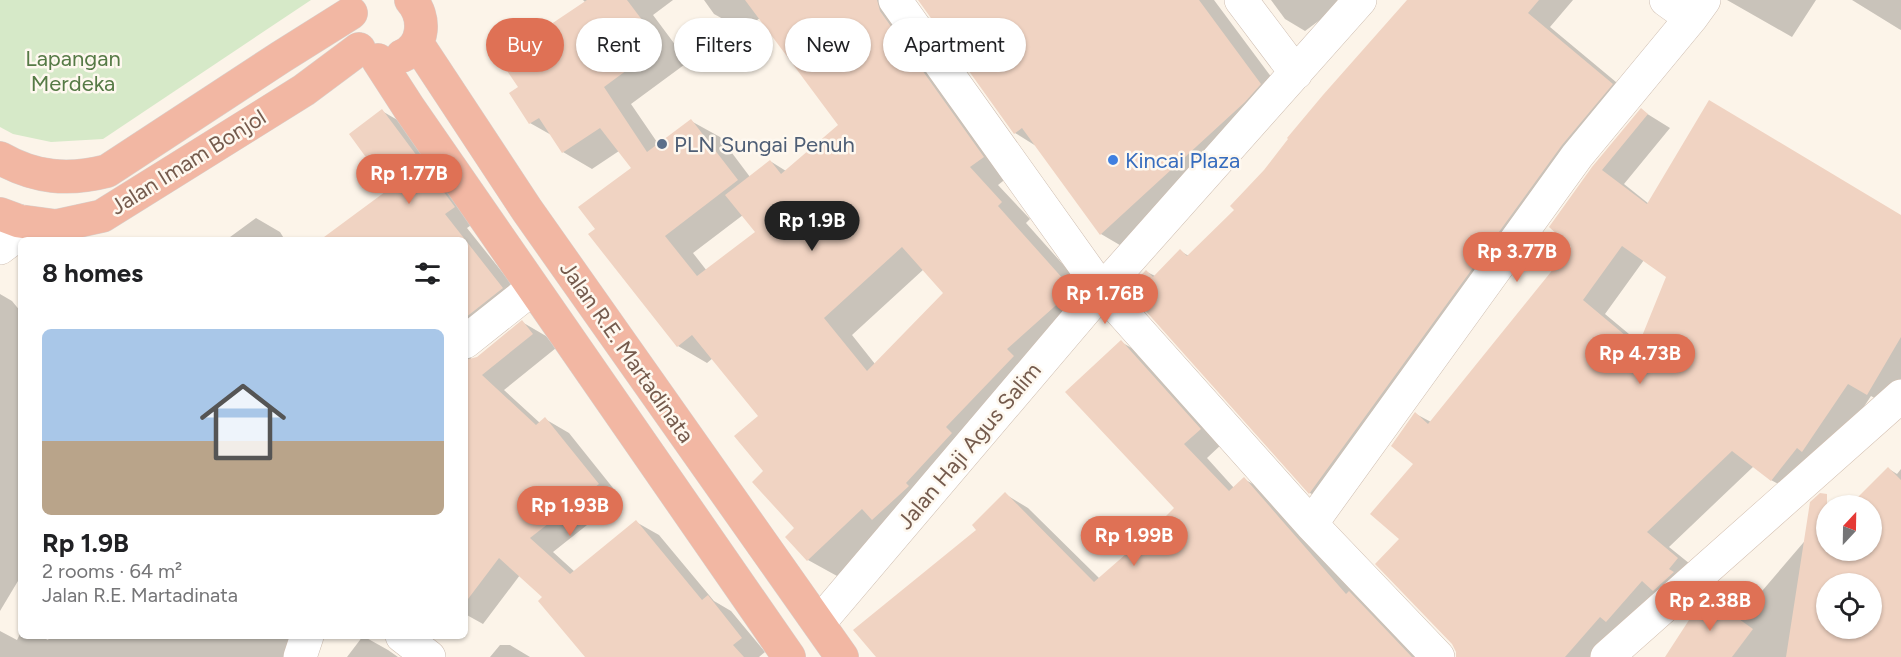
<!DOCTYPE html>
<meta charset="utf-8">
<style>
:root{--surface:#fff;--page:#f2f2f2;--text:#202124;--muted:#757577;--accent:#df7155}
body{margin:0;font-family:Figtree,sans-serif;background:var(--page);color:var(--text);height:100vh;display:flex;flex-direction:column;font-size:22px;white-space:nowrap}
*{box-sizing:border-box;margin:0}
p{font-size:20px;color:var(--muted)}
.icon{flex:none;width:33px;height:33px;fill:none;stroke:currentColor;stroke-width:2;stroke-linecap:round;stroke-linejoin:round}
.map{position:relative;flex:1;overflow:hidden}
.drawer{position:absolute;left:18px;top:237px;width:450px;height:402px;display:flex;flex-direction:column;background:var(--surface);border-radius:9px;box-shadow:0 2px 4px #0004}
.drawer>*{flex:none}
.banner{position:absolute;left:486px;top:18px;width:570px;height:54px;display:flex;gap:12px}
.needle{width:39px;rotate:22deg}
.buttons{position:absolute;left:1816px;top:495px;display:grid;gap:12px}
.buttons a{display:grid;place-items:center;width:66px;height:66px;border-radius:50%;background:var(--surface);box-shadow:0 2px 4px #0004;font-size:30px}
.price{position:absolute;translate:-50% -51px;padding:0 14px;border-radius:21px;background:var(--accent);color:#fff;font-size:20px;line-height:39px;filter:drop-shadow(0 2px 3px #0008)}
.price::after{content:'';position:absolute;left:50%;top:36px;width:18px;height:14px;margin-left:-9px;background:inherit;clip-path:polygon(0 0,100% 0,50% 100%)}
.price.active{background:#222;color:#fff}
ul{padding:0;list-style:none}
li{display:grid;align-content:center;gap:12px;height:318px;padding:0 24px}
li span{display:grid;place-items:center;height:186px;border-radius:9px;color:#555}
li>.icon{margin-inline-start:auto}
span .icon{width:108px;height:108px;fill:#fffc;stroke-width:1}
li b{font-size:26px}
h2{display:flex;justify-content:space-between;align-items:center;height:72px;padding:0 24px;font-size:26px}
.pill{padding:0 21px;border-radius:27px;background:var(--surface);box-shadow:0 2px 4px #0004;font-size:21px;line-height:54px}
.pill.active{background:var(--accent);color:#fff}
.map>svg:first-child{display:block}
.green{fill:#d6e9c8}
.shadow{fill:#0003;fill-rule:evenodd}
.building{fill:#f0d3c2;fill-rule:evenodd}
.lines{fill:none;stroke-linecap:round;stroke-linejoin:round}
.street-casing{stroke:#cdbcaf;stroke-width:34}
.secondary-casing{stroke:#d2beaf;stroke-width:34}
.highway-casing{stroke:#d8d1cd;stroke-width:34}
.street{stroke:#fff;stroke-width:33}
.secondary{stroke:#fff;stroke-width:33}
.highway{stroke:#f2b7a3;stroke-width:33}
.service-dot{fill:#5c6f8a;stroke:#fef8ef;stroke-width:2}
.shop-dot{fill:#3f7fe0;stroke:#fef8ef;stroke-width:2}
.labels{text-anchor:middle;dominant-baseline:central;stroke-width:5;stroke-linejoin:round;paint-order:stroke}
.park-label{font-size:22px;fill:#567a46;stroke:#fef8ef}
.service-label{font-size:22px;fill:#4e5e75;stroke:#fef8ef;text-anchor:start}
.shop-label{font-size:22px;fill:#366cbe;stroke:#fef8ef;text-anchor:start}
.street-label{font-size:22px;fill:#755b4d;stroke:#fef8ef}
</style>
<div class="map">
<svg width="1901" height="657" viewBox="0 0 1901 657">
<rect width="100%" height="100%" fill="#fcf4e9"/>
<path class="green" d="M0 0H311L103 139 51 142 13 134 0 127Z"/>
<path class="shadow" d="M583 0H673L653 15 688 62 631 104 659 145 691 121 720 137 750 177 770 161 786 171 840 126 760 18 743 30 714 14 704 0H916L913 1 1012 174 998 185 1030 219 1026 223 1101 307 837 576 808 560 797 528 765 471 760 416 713 358 707 363 678 346 590 235 597 229 633 168 619 151 592 169 563 152 553 136 530 123 520 88 586 3ZM743 215 757 232 707 271 693 253ZM924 269 945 293 875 364 852 335Z
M920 0H1214L1289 101 1130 251 1101 234 1036 146 1015 133Z
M1271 0H1347L1305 31 1285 19Z
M1409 0H1573L1550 27 1634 97 1333 506 1310 493 1129 290 1147 272 1155 276 1180 251 1189 256 1236 209 1265 171Z
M1727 0H1816L1792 37Z
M1852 0H1901V30L1899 29Z
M1641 110 1670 128 1624 184 1649 204 1901 216V389L1890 407 1871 396 1826 464 1794 493 1771 480 1754 466 1669 547 1700 572 1599 657H1458V653L1401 539 1416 464V414L1431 422 1574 247 1551 227ZM1644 260 1668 276 1641 344 1605 314Z
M382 111 406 125 477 221 467 228 526 302 471 348V361L477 358 522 322 546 336 556 348 504 390 540 423 545 419 569 433 621 498 553 552 575 572 636 522 659 535 714 601 731 611 765 652 759 657H587L545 597 520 575 483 624 465 614V240H323L392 189Z
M256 218 280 232 285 240H226Z
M0 294 12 301 21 312V576L0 611Z
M1121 342 1144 355 1223 443 1207 458 1234 488 1244 479 1267 492 1421 657H877L1005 494 1028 508 1100 579 1176 508Z
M1889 469 1897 474 1901 469V657H1667L1706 597 1739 618 1827 515V550H1872ZM1827 584H1872V628H1827Z
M0 631 17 640 21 632V636H40L48 640 50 636H318L308 657H0Z
M363 636 388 650 398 657H347Z
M500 645H510L530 657H490Z"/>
<path class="building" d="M587 0H627L661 45 604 87 647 152 691 119 738 180 665 236 697 276 755 232 725 195 770 160 781 174 838 125 745 0H877L880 11 984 157 970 167 1002 202 998 206 1073 290 1007 349 1014 356 946 427 952 433 906 483 909 486 872 520 862 509 807 561 785 537 794 528 752 482 763 471 734 436 758 416 692 335 677 347 588 234 595 229 578 207 631 168 600 128 562 153 539 118 529 124 509 93 518 87 499 59ZM902 247 943 293 867 371 824 318Z
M918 0H1199L1261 84 1245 102 1100 235 1022 128 1014 134Z
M1407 0H1539L1528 13 1613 84 1562 145 1309 494 1127 290 1146 270 1153 277 1180 249 1187 256 1234 210 1230 206 1264 170 1288 139 1287 138 1323 95Z
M1709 100 1901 215V337L1867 395 1848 384 1802 452 1797 448 1771 481 1732 451 1647 532 1678 558 1669 569 1674 572 1653 591 1642 581 1606 622 1600 617 1565 657H1456V652L1452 644 1375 564 1399 539 1370 514 1413 464 1391 446 1415 412 1428 424 1571 247 1549 227 1592 167 1641 108 1648 114 1602 170 1647 204ZM1622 246 1666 277 1638 346 1583 300Z
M382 109 455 207 445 214 503 288 465 318V240H320L389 189 349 134Z
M522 320 533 334 482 375 536 425 545 417 599 484 530 538 570 574 636 520 702 600 708 595 742 638 733 645 744 657H585L538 601 542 597 499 558 465 603V360L477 357Z
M1121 340 1201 429 1184 444 1229 491 1244 477 1346 594 1349 591 1412 657H876L853 630 976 530 972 525 1005 492 1094 582 1142 540 1174 508 1065 392Z
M1888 467 1901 480V657H1786L1810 502 1820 493 1827 494V550H1872V506H1849ZM1827 584H1872V628H1827Z
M1705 595 1753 629 1732 657H1665L1689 620 1683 615Z"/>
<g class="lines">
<g class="street-casing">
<path id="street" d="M895 0 1102 290 1311 524 1438 657
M1241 0 1296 73
M1666 0 1691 18
M0 248 12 239 19 221
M465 342 533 288
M1311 524 1577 156 1691 18 1704 0
M819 623 1102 290 1360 0
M402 636 429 657
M300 657 307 636"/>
</g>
<g class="secondary-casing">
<path id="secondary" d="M1607 657 1901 396"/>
</g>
<g class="highway-casing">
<path id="highway" d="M417 43 527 210 842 657
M402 56C425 46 426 17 411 0
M378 60 409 108 789 657
M0 158C35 178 68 181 107 171L281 57 351 13
M0 214 19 221 56 226 102 216 304 90 359 49"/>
</g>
<use href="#street" class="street"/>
<use href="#secondary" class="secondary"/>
<use href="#highway" class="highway"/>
</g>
<circle class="service-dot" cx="662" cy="144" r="6"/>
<circle class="shop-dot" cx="1113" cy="160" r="6"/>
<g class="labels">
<g class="park-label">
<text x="73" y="58">Lapangan<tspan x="73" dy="25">Merdeka</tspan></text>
</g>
<g class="service-label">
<text x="674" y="144">PLN Sungai Penuh</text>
</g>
<g class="shop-label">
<text x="1125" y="160">Kincai Plaza</text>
</g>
<g class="street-label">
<text transform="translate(188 162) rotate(-32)">Jalan Imam Bonjol</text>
<text transform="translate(627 352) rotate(55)">Jalan R.E. Martadinata</text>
<text transform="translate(969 446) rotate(-50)">Jalan Haji Agus Salim</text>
</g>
</g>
</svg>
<div class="buttons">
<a><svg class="needle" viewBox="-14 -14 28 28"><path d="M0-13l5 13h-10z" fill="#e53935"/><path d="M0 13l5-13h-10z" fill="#757577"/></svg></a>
<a><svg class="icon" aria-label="locate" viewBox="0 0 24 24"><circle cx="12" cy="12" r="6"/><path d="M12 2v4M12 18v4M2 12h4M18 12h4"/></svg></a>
</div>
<b class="price" style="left:409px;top:205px">Rp 1.77B</b>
<b class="price active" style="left:812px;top:252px">Rp 1.9B</b>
<b class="price" style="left:1517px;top:283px">Rp 3.77B</b>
<b class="price" style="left:1105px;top:325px">Rp 1.76B</b>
<b class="price" style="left:1640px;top:385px">Rp 4.73B</b>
<b class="price" style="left:570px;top:537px">Rp 1.93B</b>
<b class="price" style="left:1134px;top:567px">Rp 1.99B</b>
<b class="price" style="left:1710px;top:632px">Rp 2.38B</b>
<div class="banner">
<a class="pill active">Buy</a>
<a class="pill">Rent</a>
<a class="pill">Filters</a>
<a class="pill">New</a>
<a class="pill">Apartment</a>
</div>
<section class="drawer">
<h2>8 homes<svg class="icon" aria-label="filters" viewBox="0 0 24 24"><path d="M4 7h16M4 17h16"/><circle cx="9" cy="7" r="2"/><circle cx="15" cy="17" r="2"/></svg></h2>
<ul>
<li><span style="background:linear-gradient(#a9c7e8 60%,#b9a48a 0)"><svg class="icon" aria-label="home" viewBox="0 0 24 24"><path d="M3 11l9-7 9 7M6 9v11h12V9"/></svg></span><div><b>Rp 1.9B</b><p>2 rooms · 64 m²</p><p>Jalan R.E. Martadinata</p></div></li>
</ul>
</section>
</div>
